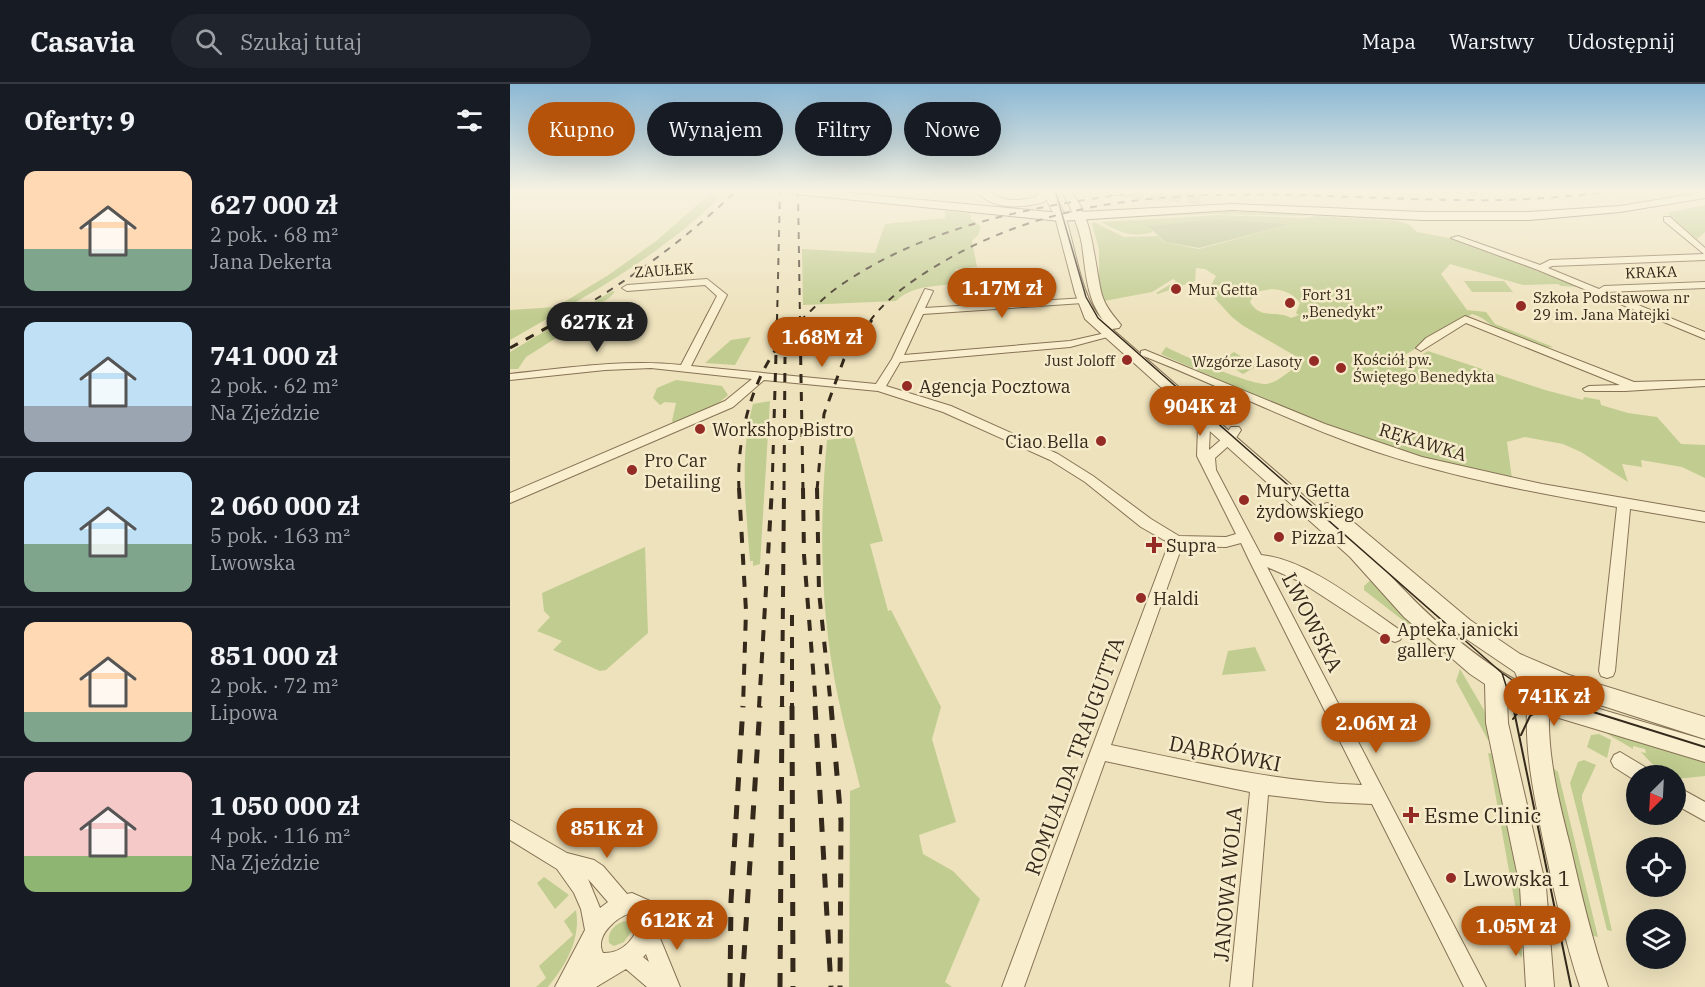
<!DOCTYPE html>
<html lang="pl">
<meta charset="utf-8">
<style>
:root{--surface:#171b24;--page:#20242c;--text:#f1f3f6;--muted:#9ea1a6;--line:#363941;--accent:#b45309}
body{margin:0;font-family:"IBM Plex Serif",serif;background:var(--page);color:var(--text);height:100vh;display:flex;flex-direction:column;font-size:22px;white-space:nowrap}
*{box-sizing:border-box;margin:0}
p{font-size:20px;color:var(--muted)}
.icon{flex:none;width:33px;height:33px;fill:none;stroke:currentColor;stroke-width:2;stroke-linecap:round;stroke-linejoin:round}
.map{position:relative;flex:1;overflow:hidden}
.side{display:flex;flex-direction:column;background:var(--surface);width:510px}
.side>*{flex:none}
.top-card{position:absolute;left:18px;top:18px;width:570px;height:54px;display:flex;gap:12px}
.needle{width:39px;rotate:204deg}
.buttons{position:absolute;left:1116px;top:681px;display:grid;gap:12px}
.buttons a{display:grid;place-items:center;width:60px;height:60px;border-radius:50%;background:var(--surface);box-shadow:0 6px 24px #0002;font-size:30px}
.price{position:absolute;translate:-50% -51px;padding:0 14px;border-radius:21px;background:var(--accent);color:#fff;font-size:20px;line-height:39px;filter:drop-shadow(0 2px 3px #0008)}
.price::after{content:'';position:absolute;left:50%;top:36px;width:18px;height:14px;margin-left:-9px;background:inherit;clip-path:polygon(0 0,100% 0,50% 100%)}
.price.active{background:#222;color:#fff}
ul{padding:0;list-style:none}
li{display:flex;align-items:center;gap:18px;height:150px;padding:0 24px}
li+li{border-top:2px solid var(--line)}
li span{display:grid;place-items:center;flex:none;width:168px;height:120px;border-radius:12px;color:#555}
li>.icon{margin-inline-start:auto}
span .icon{width:72px;height:72px;fill:#fffc;stroke-width:1}
li b{font-size:26px}
h2{display:flex;justify-content:space-between;align-items:center;height:72px;padding:0 24px;font-size:26px}
.tag{padding:0 21px;border-radius:27px;background:var(--surface);box-shadow:0 6px 24px #0002;font-size:21px;line-height:54px}
.tag.active{background:var(--accent);color:#fff}
header{display:flex;align-items:center;gap:36px;box-sizing:border-box;height:84px;padding:0 30px;background:var(--surface);border-bottom:2px solid var(--line)}
header strong{font-size:28px}
nav{display:flex;gap:33px;margin-inline-start:auto;font-size:21px}
.search{width:420px;height:54px;background:var(--page);display:flex;align-items:center;gap:15px;box-sizing:border-box;padding:0 21px;border-radius:33px;color:var(--muted);font-size:22px}
main{display:flex;flex:1;min-height:0}
.map>svg:first-child{display:block}
.green{fill:#c1cc90;fill-rule:evenodd}
.cemetery{fill:#b7c090}
.lines{fill:none;stroke-linecap:round;stroke-linejoin:round}
.secondary-tunnel{stroke:#c9bd9c;stroke-width:13;stroke-dasharray:13 6;stroke-linecap:butt}
.minor-casing{stroke:#867255;stroke-width:2}
.tertiary-casing{stroke:#867255;stroke-width:2}
.secondary-casing{stroke:#675339;stroke-width:2}
.minor{fill:#f9efcf;fill-rule:evenodd}
.tertiary{fill:#f9efcf;fill-rule:evenodd}
.secondary{fill:#f9efcf;fill-rule:evenodd}
.tram-far1{stroke:#34291b;stroke-width:1.5}
.tram{stroke:#34291b;stroke-width:2}
.rail-far3{stroke:#34291b;stroke-width:2;stroke-dasharray:7 7;stroke-linecap:butt}
.rail-far2{stroke:#34291b;stroke-width:3;stroke-dasharray:9 9;stroke-linecap:butt}
.rail-far1{stroke:#34291b;stroke-width:4;stroke-dasharray:11 11;stroke-linecap:butt}
.rail{stroke:#34291b;stroke-width:5;stroke-dasharray:14 14;stroke-linecap:butt}
.poi-dot{fill:#952b25;stroke:#f6eccb;stroke-width:2}
.labels{text-anchor:middle;dominant-baseline:central;stroke-width:5;stroke-linejoin:round;paint-order:stroke}
.far-street-label{font-size:15px;fill:#34291b;stroke:#f6eccb}
.far-poi-label{font-size:15px;fill:#34291b;stroke:#f6eccb;text-anchor:start}
.poi-label{font-size:18px;fill:#34291b;stroke:#f6eccb;text-anchor:start}
.street-label{font-size:18px;fill:#34291b;stroke:#f6eccb}
.near-street-label{font-size:21px;fill:#34291b;stroke:#f6eccb}
.near-poi-label{font-size:21px;fill:#34291b;stroke:#f6eccb;text-anchor:start}
</style>
<header>
<strong>Casavia</strong>
<div class="search"><svg class="icon" aria-label="search" viewBox="0 0 24 24"><circle cx="10" cy="10" r="6"/><path d="M15 15l6 6"/></svg>Szukaj tutaj</div>
<nav><a>Mapa</a><a>Warstwy</a><a>Udostępnij</a></nav>
</header>
<main>
<section class="side">
<h2>Oferty: 9<svg class="icon" aria-label="filters" viewBox="0 0 24 24"><path d="M4 7h16M4 17h16"/><circle cx="9" cy="7" r="2"/><circle cx="15" cy="17" r="2"/></svg></h2>
<ul>
<li><span style="background:linear-gradient(#ffd9b3 65%,#7fa58c 0)"><svg class="icon" aria-label="home" viewBox="0 0 24 24"><path d="M3 11l9-7 9 7M6 9v11h12V9"/></svg></span><div><b>627 000 zł</b><p>2 pok. · 68 m²</p><p>Jana Dekerta</p></div></li>
<li><span style="background:linear-gradient(#bfe0f5 70%,#9aa5b1 0)"><svg class="icon" aria-label="home" viewBox="0 0 24 24"><path d="M3 11l9-7 9 7M6 9v11h12V9"/></svg></span><div><b>741 000 zł</b><p>2 pok. · 62 m²</p><p>Na Zjeździe</p></div></li>
<li><span style="background:linear-gradient(#bfe0f5 60%,#7fa58c 0)"><svg class="icon" aria-label="home" viewBox="0 0 24 24"><path d="M3 11l9-7 9 7M6 9v11h12V9"/></svg></span><div><b>2 060 000 zł</b><p>5 pok. · 163 m²</p><p>Lwowska</p></div></li>
<li><span style="background:linear-gradient(#ffd9b3 75%,#7fa58c 0)"><svg class="icon" aria-label="home" viewBox="0 0 24 24"><path d="M3 11l9-7 9 7M6 9v11h12V9"/></svg></span><div><b>851 000 zł</b><p>2 pok. · 72 m²</p><p>Lipowa</p></div></li>
<li><span style="background:linear-gradient(#f6c9c9 70%,#8fb573 0)"><svg class="icon" aria-label="home" viewBox="0 0 24 24"><path d="M3 11l9-7 9 7M6 9v11h12V9"/></svg></span><div><b>1 050 000 zł</b><p>4 pok. · 116 m²</p><p>Na Zjeździe</p></div></li>
</ul>
</section>
<div class="map">
<svg width="1195" height="903" viewBox="0 0 1195 903">
<rect width="100%" height="100%" fill="#eee2bc"/>
<path class="green" d="M200 110H208V115C147 174 73 214 0 256V226L46 223 100 190 146 157Z
M1195 121V148L1187 155 1157 129Z
M435 127 461 130V135L471 143 468 151 462 157 467 183 446 185 441 200C421 203 402 202 386 217L293 221 292 165 365 169 375 140 435 134Z
M699 127 800 130 795 132 702 130 587 135Z
M710 131 794 134 807 132 888 137 900 141 907 148 939 154 1070 203 1051 202 1048 200 1013 201 940 180 931 190 957 226 976 228 985 240 1043 263C1030 265 999 250 987 244 976 239 976 234 962 230L895 271 903 276 918 267 1035 306 1073 316 1074 313 1090 316 1091 321 1118 329 1147 333 1171 360 1195 361V394L1172 383 1131 376 1132 383 1112 380 1118 398 1071 368 1053 360 1015 353 997 358 1002 395 943 382 825 346 657 273 651 270 656 263C671 271 743 302 757 300 769 298 778 287 789 281L787 273 732 241 722 233 698 207 706 192 695 185 686 184 685 197 648 210 646 209 666 197 663 195 642 208 594 217 589 197V165L582 140 584 138 614 153 648 152 654 158 689 165 781 140 700 135 639 142 643 148C622 154 609 148 591 138ZM762 205C774 206 783 209 790 219L786 229 789 231 781 234C767 226 750 236 740 218L745 208Z
M954 197H994L1003 208H962Z
M102 207 105 208 99 214 58 239 51 251 16 273 8 285H0V268Z
M241 253 225 281 195 279 221 256Z
M724 268 747 282 733 290 711 276Z
M166 296 212 302 218 311 204 323 165 340 162 337 166 319 155 318 150 321 143 314 147 304Z
M260 317 250 480 243 482V477H240C236 424 229 372 243 320Z
M344 353 373 457 360 460 378 527 381 526 431 623 422 655 446 738 409 751 413 770 443 787 470 815 435 898 442 903H339L340 707 350 703C343 673 334 643 328 613 310 529 309 441 317 356Z
M135 463 138 549 96 586 90 587 43 566 52 557 27 547 40 533 34 527 32 509Z
M865 492 906 542 941 574 854 506V502Z
M745 563 756 587 712 591 718 567Z
M950 585 974 626 982 656H978L946 597Z
M1084 642 1195 674V692L1166 695V692C1151 691 1141 679 1131 668L1136 669 1135 665 1123 662V665Z
M1089 650 1101 656 1097 674 1077 663 1081 651Z
M978 669 984 670 1012 822V874L1004 863 1006 826Z
M1074 676 1086 681 1072 711V716L1102 847 1097 846 1060 699 1068 678Z
M1041 682 1048 688 1088 853 1079 851Z
M34 793 59 811 45 825 27 799Z
M66 826C71 855 56 881 38 903H26L36 894 29 882 63 851 54 837Z
M114 837 119 838 121 848 114 858 104 862 99 859C97 848 104 841 114 837Z"/>
<path class="cemetery" d="M700 135 781 140 689 164 655 158 638 142Z"/>
<g class="lines">
<path class="secondary-tunnel" d="M621 108 696 114"/>
<g class="minor-casing">
<path id="minor" d="M1154 133H1160L1195 164V176L1042 182 1038 184 1089 205 1094 202 1195 198V204L1096 208 1195 248V255L1028 186 941 154 948 152 1030 181 1040 176 1194 170 1154 137Z
M197 195 217 211 181 282 366 300 382 275 415 205 423 207 415 224 576 214 578 216 573 219 413 230 394 271 560 257 600 248 605 251 560 263 390 278 376 302 441 322 548 370 583 392 641 435 669 452 716 453 726 450 687 372 688 343 678 326 680 323H688L700 343 699 366 713 354 721 343H729L731 346 724 357 705 374 706 386 751 471C799 476 851 520 890 546L893 551 890 556 885 558 880 556 791 498 757 483 976 903H954L862 720 817 718 758 711 742 903H720L740 708 595 677 514 903H492L659 459 631 443 575 398 540 376 433 328 368 307 254 296 223 323 0 419V409L215 317 242 295 141 284 95 286 0 296V290C57 284 114 275 171 281L207 212 195 201 117 207 112 204 117 201ZM731 459 739 476 852 701C767 698 684 678 601 661L672 462 716 463Z
M955 232 1124 298 1195 296V302L1115 307H1075L1073 305 1079 302 1110 301 956 239 911 267 906 264 916 254Z
M635 266 815 340 912 373 1032 400 1195 428V438L1120 425 1105 587 1103 592 1097 594 1091 592 1089 587 1107 423C1026 409 946 394 867 368 787 341 710 302 631 271V267Z
M1110 668 1140 686 1143 692H1126V697L1104 683 1101 677 1104 671Z
M1166 702 1195 718V737L1166 721Z
M0 736 57 769 84 776 93 782 117 810 122 809 140 817 146 825 149 832 147 847 170 903H137L116 885 86 903H45L75 846 71 825 64 809 47 785 0 756ZM78 795 98 818 90 824ZM122 829 129 834C128 854 112 870 93 869 84 852 107 832 122 829ZM136 870 139 878 133 873Z"/>
</g>
<g class="tertiary-casing">
<path id="tertiary" d="M532 106H542C547 115 553 125 556 135 565 163 572 218 593 236 576 213 576 188 572 161 570 148 565 137 561 125L566 122C583 128 586 196 593 214 597 225 604 232 611 241L609 244 602 245 809 425 811 421 817 419 823 421 960 536 1010 570 1059 591 1195 633V655L1056 610 1031 599 1035 609 1195 656V678L1039 631C1038 675 1049 718 1060 761 1071 809 1082 856 1098 903H1070C1055 857 1045 811 1035 765 1025 716 1015 673 1017 624L997 614 998 639 1036 803 1044 903H1016L1010 803 976 639 975 600 960 590 894 533 840 473 575 235 565 209 545 133ZM875 486 946 548 1005 588 1009 598C959 571 914 528 875 486Z"/>
</g>
<g class="secondary-casing">
<path id="secondary" d="M270 106H306L550 129 722 120 912 128H1019L1110 122 1195 108V114L1110 128 1019 136H912L722 126 550 137 276 109Z
M466 106H477C493 119 508 117 526 113L531 106H542L534 118C512 124 481 127 466 106Z
M551 106H561L572 125 570 127H562Z
M594 106H625L627 108C619 113 600 112 594 106Z"/>
</g>
<use href="#minor" class="minor"/>
<use href="#tertiary" class="tertiary"/>
<use href="#secondary" class="secondary"/>
<path class="tram-far1" d="M545 106 576 213 588 234 992 589 1014 604 1069 623
M992 589 1003 623
M1012 623 1015 619 1035 612
M1033 623 1052 620"/>
<path class="tram" d="M1003 622 1061 903
M1064 622 1195 663
M1003 635 1013 622
M1011 651 1020 632 1038 622"/>
<path class="rail-far3" d="M288 106 290 237
M876 106 973 109
M964 107 1045 106
M49 237C114 200 173 158 227 106
M267 237 270 106
M290 237C302 226 314 213 328 203 412 144 514 124 614 110
M360 237C379 211 410 191 438 175 595 85 783 115 955 116 1009 117 1061 113 1114 106"/>
<path class="rail-far2" d="M290 236 293 406
M0 264 51 236
M229 406C226 346 246 277 291 236
M262 406 267 236
M274 406 275 273
M307 406 314 330 334 275 362 236"/>
<path class="rail-far1" d="M229 404 236 527 233 623
M293 404 294 471 306 623
M307 404 309 508 321 623
M282 531V623
M249 623 262 404
M272 623 274 404"/>
<path class="rail" d="M282 622 283 903
M305 622 321 903
M321 622 331 737 330 903
M220 903 221 817 233 622
M232 903 250 622
M270 903 272 622"/>
</g>
<linearGradient id="sky" x2="0" y2="1"><stop stop-color="#8bb8d5"/><stop offset="0.46" stop-color="#f7f2e1"/><stop offset="1" stop-color="#f7f2e1" stop-opacity="0"/></linearGradient>
<rect width="1195" height="232" fill="url(#sky)"/>
<g class="poi-dot">
<circle cx="666" cy="205" r="6"/>
<circle cx="780" cy="219" r="6"/>
<circle cx="1011" cy="222" r="6"/>
<circle cx="617" cy="276" r="6"/>
<circle cx="804" cy="277" r="6"/>
<circle cx="831" cy="284" r="6"/>
<circle cx="397" cy="302" r="6"/>
<circle cx="190" cy="345" r="6"/>
<circle cx="591" cy="357" r="6"/>
<circle cx="122" cy="386" r="6"/>
<circle cx="734" cy="416" r="6"/>
<circle cx="769" cy="453" r="6"/>
<path d="M641 452h6v6h6v6h-6v6h-6v-6h-6v-6h6z"/>
<circle cx="631" cy="514" r="6"/>
<circle cx="875" cy="555" r="6"/>
<path d="M898 722h6v6h6v6h-6v6h-6v-6h-6v-6h6z"/>
<circle cx="941" cy="794" r="6"/>
</g>
<g class="labels">
<g class="far-street-label">
<text transform="translate(154 186) rotate(-4)">ZAUŁEK</text>
<text transform="translate(1141 188) rotate(-2)">KRAKA</text>
</g>
<g class="far-poi-label">
<text x="678" y="205">Mur Getta</text>
<text x="792" y="210">Fort 31<tspan x="792" dy="17">„Benedykt”</tspan></text>
<text x="1023" y="213">Szkoła Podstawowa nr<tspan x="1023" dy="17">29 im. Jana Matejki</tspan></text>
<text x="843" y="275">Kościół pw.<tspan x="843" dy="17">Świętego Benedykta</tspan></text>
<text x="605" y="276" text-anchor="end">Just Joloff</text>
<text x="792" y="277" text-anchor="end">Wzgórze Lasoty</text>
</g>
<g class="poi-label">
<text x="409" y="302">Agencja Pocztowa</text>
<text x="202" y="345">Workshop Bistro</text>
<text x="579" y="357" text-anchor="end">Ciao Bella</text>
<text x="134" y="376">Pro Car<tspan x="134" dy="21">Detailing</tspan></text>
<text x="746" y="406">Mury Getta<tspan x="746" dy="21">żydowskiego</tspan></text>
<text x="781" y="453">Pizza1</text>
<text x="656" y="461">Supra</text>
<text x="643" y="514">Haldi</text>
<text x="887" y="545">Apteka janicki<tspan x="887" dy="21">gallery</tspan></text>
</g>
<g class="street-label">
<text transform="translate(913 358) rotate(17)">RĘKAWKA</text>
</g>
<g class="near-street-label">
<text transform="translate(803 538) rotate(63)">LWOWSKA</text>
<text transform="translate(715 669) rotate(11)">DĄBRÓWKI</text>
<text transform="translate(564 672) rotate(-70)">ROMUALDA TRAUGUTTA</text>
<text transform="translate(717 800) rotate(-85)">JANOWA WOLA</text>
</g>
<g class="near-poi-label">
<text x="914" y="731">Esme Clinic</text>
<text x="953" y="794">Lwowska 1</text>
</g>
</g>
</svg>
<div class="buttons">
<a><svg class="needle" viewBox="-14 -14 28 28"><path d="M0-13l5 13h-10z" fill="#e53935"/><path d="M0 13l5-13h-10z" fill="#9ea1a6"/></svg></a>
<a><svg class="icon" aria-label="locate" viewBox="0 0 24 24"><circle cx="12" cy="12" r="6"/><path d="M12 2v4M12 18v4M2 12h4M18 12h4"/></svg></a>
<a><svg class="icon" aria-label="layers" viewBox="0 0 24 24"><path d="M12 4l9 5-9 5-9-5zM3 14l9 5 9-5"/></svg></a>
</div>
<b class="price" style="left:492px;top:235px">1.17M zł</b>
<b class="price active" style="left:87px;top:269px">627K zł</b>
<b class="price" style="left:312px;top:284px">1.68M zł</b>
<b class="price" style="left:690px;top:353px">904K zł</b>
<b class="price" style="left:1044px;top:643px">741K zł</b>
<b class="price" style="left:866px;top:670px">2.06M zł</b>
<b class="price" style="left:97px;top:775px">851K zł</b>
<b class="price" style="left:167px;top:867px">612K zł</b>
<b class="price" style="left:1006px;top:873px">1.05M zł</b>
<div class="top-card">
<a class="tag active">Kupno</a>
<a class="tag">Wynajem</a>
<a class="tag">Filtry</a>
<a class="tag">Nowe</a>
</div>
</div>
</main>
